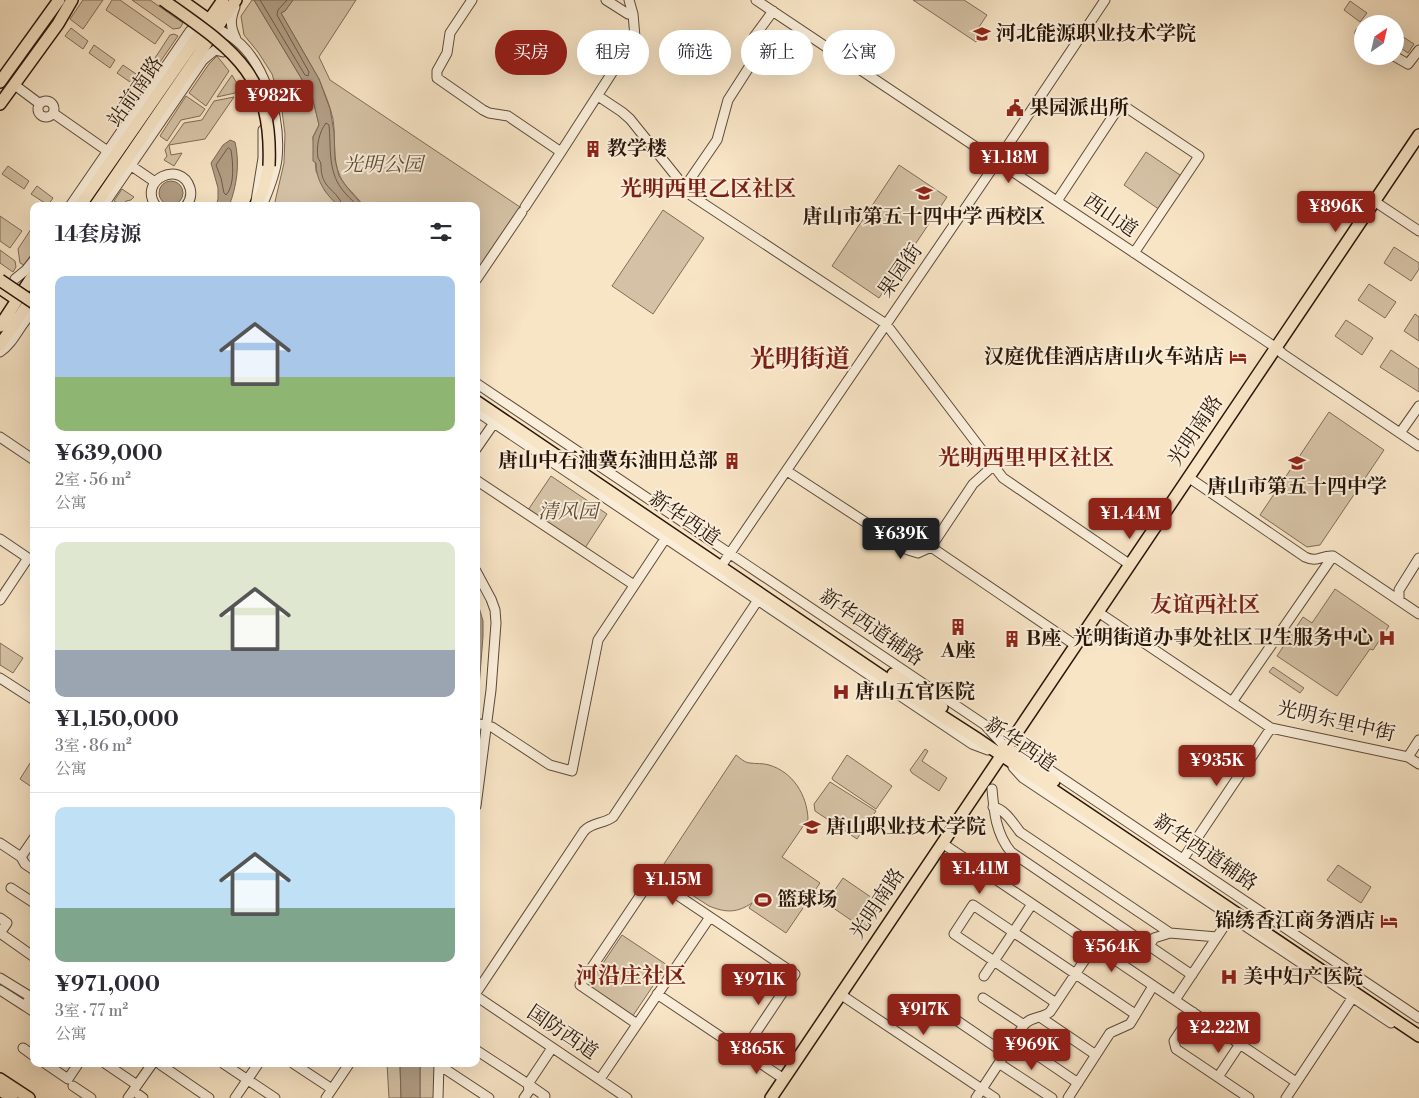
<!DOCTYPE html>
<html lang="zh">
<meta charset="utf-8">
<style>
:root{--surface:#fff;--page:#f2f2f3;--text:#2b2b33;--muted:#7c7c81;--line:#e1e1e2;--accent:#8f2418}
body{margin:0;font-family:"Libre Bodoni","Noto Serif SC",serif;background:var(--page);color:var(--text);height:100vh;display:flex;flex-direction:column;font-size:19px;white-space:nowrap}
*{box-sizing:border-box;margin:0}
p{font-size:16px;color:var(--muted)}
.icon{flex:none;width:28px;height:28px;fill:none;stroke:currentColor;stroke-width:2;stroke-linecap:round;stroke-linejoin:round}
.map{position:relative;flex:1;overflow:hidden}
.details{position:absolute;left:30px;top:202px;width:450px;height:865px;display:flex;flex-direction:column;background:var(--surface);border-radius:10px;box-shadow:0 5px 20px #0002}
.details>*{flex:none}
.hud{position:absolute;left:495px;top:30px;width:475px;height:45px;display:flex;gap:10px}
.needle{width:32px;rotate:34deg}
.controls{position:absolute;left:1354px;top:15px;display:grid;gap:10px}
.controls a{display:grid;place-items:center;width:50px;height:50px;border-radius:50%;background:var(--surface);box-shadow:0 5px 20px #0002;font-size:25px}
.price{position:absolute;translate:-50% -42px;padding:0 11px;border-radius:5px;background:var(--accent);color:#fff;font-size:16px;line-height:32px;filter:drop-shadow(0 1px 2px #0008)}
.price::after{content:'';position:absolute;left:50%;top:30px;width:15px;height:11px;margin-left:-8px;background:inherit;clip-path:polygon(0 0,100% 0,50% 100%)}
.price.current{background:#222;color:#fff}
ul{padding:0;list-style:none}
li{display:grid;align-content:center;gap:10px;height:265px;padding:0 25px}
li+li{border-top:1px solid var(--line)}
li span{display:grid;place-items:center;height:155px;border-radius:10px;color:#555}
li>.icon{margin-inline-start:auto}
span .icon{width:90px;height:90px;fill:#fffc;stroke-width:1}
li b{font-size:21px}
h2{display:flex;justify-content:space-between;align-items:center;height:60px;padding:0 25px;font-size:21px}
.chip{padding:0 18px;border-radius:22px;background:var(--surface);box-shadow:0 5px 20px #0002;font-size:18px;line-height:45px}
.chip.current{background:var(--accent);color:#fff}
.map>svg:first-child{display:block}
.green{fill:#d5c2a6;stroke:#7f6c58}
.water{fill:#b29f86;stroke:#7b6854}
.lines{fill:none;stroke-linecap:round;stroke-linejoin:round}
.shore{stroke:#6e5a48;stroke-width:1}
.minor-casing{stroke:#5d4a39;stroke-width:11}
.major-casing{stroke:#29160a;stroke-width:14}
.minor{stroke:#faeeda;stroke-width:9}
.major{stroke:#f8e5c6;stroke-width:11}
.major-bridge-casing{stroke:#29160a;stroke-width:14;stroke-linecap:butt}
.major-bridge{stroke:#f8e5c6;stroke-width:11}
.labels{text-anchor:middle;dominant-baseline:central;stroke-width:4;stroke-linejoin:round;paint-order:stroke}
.poi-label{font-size:20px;font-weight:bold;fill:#29160a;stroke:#faeeda;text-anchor:start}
.street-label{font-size:20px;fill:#29160a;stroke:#faeeda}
.park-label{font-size:20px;font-style:italic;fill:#5d4a39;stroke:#faeeda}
.quarter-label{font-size:22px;font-weight:bold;fill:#7a1f14;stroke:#faeeda}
.district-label{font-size:25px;font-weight:bold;fill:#7a1f14;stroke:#faeeda}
</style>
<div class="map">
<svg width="1419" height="1098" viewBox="0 0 1419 1098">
<rect width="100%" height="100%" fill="#f8e5c6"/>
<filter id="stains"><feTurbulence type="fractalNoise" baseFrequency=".004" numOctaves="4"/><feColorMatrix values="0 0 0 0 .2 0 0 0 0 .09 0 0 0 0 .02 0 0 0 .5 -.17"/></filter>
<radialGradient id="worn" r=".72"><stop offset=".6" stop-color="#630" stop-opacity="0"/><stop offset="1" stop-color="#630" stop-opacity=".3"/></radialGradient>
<path class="green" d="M83 0H103L83 29 70 19Z
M112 0H120L164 31 155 44 106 10Z
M132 0H150L183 23 180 28 173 29Z
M252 0H254L312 96 318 120 319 125 313 137 316 171 325 191 339 206H274L284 163 285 134 281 103 272 74 258 52 244 35 241 16Z
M293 0H356L319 57 330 80 520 207 476 274V206H363C357 195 345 188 340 176 332 159 336 138 333 119 330 105 324 92 319 79L281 13 285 11Z
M913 0H964L987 15 977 30 981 33 976 42Z
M1350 1 1367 13 1360 22 1344 10Z
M71 28 88 41 83 49 65 36Z
M1397 33 1414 44 1408 53 1395 44V36Z
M174 34 178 36 160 62 155 58 170 35Z
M94 45 115 60 110 68 89 53Z
M217 56 229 71 206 106 189 93 209 64Z
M123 65 139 76 133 84 117 73Z
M232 75 239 87 235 93 217 97Z
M186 96 205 109 200 116 181 120 167 141 160 136Z
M234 97 205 139 169 145 171 155 182 153 174 166 164 160 167 156 165 150 184 123 202 120 214 101Z
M1146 152 1183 177 1160 210 1124 185Z
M899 165 947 197 879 298 832 266Z
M8 166 29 181 24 189 2 174Z
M37 186 53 198 48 205 31 194Z
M122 189 134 197 131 200 126 201 123 206 114 201Z
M663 210 704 238 653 314 612 286Z
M0 216 22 231 10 248 0 241Z
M33 226 34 251 24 265 20 263 18 249Z
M1394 247 1419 263V269L1411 281 1384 263Z
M0 250 15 261 16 267 13 272 0 263Z
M1369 284 1396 302 1385 318 1358 300Z
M1415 314 1419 317V341L1404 331Z
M1346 320 1373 338 1362 355 1335 336Z
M1391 350 1419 369V392L1380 367Z
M1329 412 1384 450 1320 545 1307 547 1260 515Z
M551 476 607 514 585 548 528 510Z
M1335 589 1389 626 1373 650 1370 649 1337 696 1277 656 1303 617 1312 623Z
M0 643 23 658 13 673 0 665Z
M1273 667 1304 688 1300 693 1269 672Z
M925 749 928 751 922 761 947 778 939 791 912 773 910 770Z
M736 755C740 758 745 763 750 763 756 764 763 763 769 765 793 772 807 795 808 819L782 857 820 883 786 933 749 908 752 903C737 913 726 913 709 906L658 873Z
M847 755 892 786 876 809 833 780 832 778Z
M32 760 34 762 33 788 20 779Z
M830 782 876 811 857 839 815 811 814 804Z
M1338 865 1371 887 1361 903 1327 880Z
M843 878 878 902 879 907 864 929 826 903Z
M622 935 667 965 632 1017 587 987Z
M387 1064H400L401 1098H389Z
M420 1064H435L434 1098H420Z"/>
<path class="water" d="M254 0H293L285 11 281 13 319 79 330 109 334 132 335 160 339 176 346 186 363 206H339C326 195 316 181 316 163L313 161V137L319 125 312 96Z
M230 140 235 142C240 163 237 186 229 206H216L218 199V188L211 163 223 145Z
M159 193a12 12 0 1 1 24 0a12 12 0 1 1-24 0Z
M476 597 483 621V636L476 726Z
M400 1064H420V1098H401Z"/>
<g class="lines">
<path class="shore" d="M260 0 305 75 308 76 309 72 277 15 278 10 287 0
M229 148 231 150C233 162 235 186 226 195L224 193 221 178 216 165 227 149Z
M342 206C341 197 331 191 326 184 322 178 321 172 321 165 321 162 319 160 318 158 316 147 319 132 326 123L329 125C331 147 328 170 341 188 346 195 352 200 358 206"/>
<g class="minor-casing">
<path id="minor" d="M472 0 450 33 447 53 437 71V78L483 110 489 113 508 116 561 152 635 37 633 14 629 0
M606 0 628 14H633
M756 0 1275 347 1283 354 1419 446
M235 7C230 20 230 26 236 39
M1360 33 1362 35
M1394 56 1408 64 1419 50
M16 86 40 104
M598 96 622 112 630 119 692 196 886 324 1003 478 1129 564
M38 109a8 8 0 1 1 16 0a8 8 0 1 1-16 0Z
M53 113 106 150
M133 167 155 182
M684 188 717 140 728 100 753 61 752 42 754 37 773 11
M256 201 263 158V130
M1057 201 1121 104 1199 156 1134 253
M1374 201 1419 231
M70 206 190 31C197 31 211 27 217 29 220 29 224 33 227 34 265 56 281 118 277 159 275 176 268 191 262 206
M103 206 203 60 215 50 223 52
M156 206C137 180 181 159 190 188 192 195 190 201 186 206
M525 207 561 152
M15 279 26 270 34 260
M476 280 522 212
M0 352C15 342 20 323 34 311
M476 383 985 725 1006 748 1035 760 1419 1018
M476 411 972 744 988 750
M1400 433 1419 406
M0 437 34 460
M476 449 494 423
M787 471 908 550 918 553 931 547 973 484 993 466
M1188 477 1305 557C1318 563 1321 555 1333 556L1419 614
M476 480 634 585
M0 539 28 558 0 600
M931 547 1075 645
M724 562 992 169 1105 0
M476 571 491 599 495 610 496 623 491 690 476 806
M1399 600V590L1419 558
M1098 612 1271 728 1408 757 1419 764
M0 678 34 700
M1232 702 1333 556
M476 723 492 727 550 765 572 771 598 640 665 539
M1408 757 1419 740
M1013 767 1023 778 1391 1023
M992 789C994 812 996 834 1011 852L1192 975
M993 807C1005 809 1013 823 1020 832L1170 933 1217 937
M0 843 21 857 25 864 34 870
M942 843 1296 1082
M21 857 34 838
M1183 859 1271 728
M11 888 34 903
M0 918 7 923 0 933 34 957
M1149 946 1154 938 1170 933
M984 976 1032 904
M0 978 31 997 34 993
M0 990 25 1006
M476 993 584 831C592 822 604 824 613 817L758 600
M657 994 784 1079
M840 994 995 1098
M476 996 627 1098
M983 998 1024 1025
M1175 1000 1233 913
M28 1001 25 1006 34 1012
M1056 1003 954 934 973 905 1135 1014
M1193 1012 1174 1041 1176 1049 1249 1098
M1040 1017 1096 1055
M956 1020 1006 1054
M637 1024 580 985 652 878 795 974 743 1052
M1015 1040 1078 1083
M23 1048 34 1056
M476 1050 528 1084 529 1091 524 1098
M46 1064 68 1079 78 1064
M106 1064 137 1085
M224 1064 275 1098
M294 1064 332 1089
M1000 1064 1052 1098
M161 1065 209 1098
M439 1065 489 1098
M1218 1077 1240 1044
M600 1079 710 917
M73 1086 91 1098
M139 1095 143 1098
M128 1098 152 1064
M235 1098 258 1064
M326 1098 349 1064
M438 1098 439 1064
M543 1098 545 1096 528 1084 552 1048
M976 1098 1024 1025C1031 1016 1041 1019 1050 1012L1094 946
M1068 1098 1110 1033 1130 1024 1153 986
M1286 1098 1355 994"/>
</g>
<g class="major-casing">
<path id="major" d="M181 0 209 20
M0 82 59 0
M0 104 58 24 72 0
M80 206 223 0
M95 206 236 0
M255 206 263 191 269 166
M0 288 16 299
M0 326 34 274
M0 345 34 295
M476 401 920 702 976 738 1419 1036
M893 674 942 707
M1004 747 1054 781
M0 1079 29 1098
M0 1090 12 1098
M771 1098 1419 135"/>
</g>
<use href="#minor" class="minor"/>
<use href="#major" class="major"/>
<g class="major-bridge-casing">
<path id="major-bridge" d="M163 0C232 49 273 73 269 166
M0 280 34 303"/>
</g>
<use href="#major-bridge" class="major-bridge"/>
</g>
<defs>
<g id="university-bare" transform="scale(1.35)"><path d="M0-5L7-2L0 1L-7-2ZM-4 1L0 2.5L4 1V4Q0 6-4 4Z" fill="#8f2418" stroke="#faeeda" stroke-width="2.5" paint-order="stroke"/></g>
<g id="civic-bare" transform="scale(1.35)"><path d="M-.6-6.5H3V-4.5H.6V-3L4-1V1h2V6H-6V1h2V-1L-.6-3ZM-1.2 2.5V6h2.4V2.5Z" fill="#8f2418" stroke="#faeeda" stroke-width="2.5" paint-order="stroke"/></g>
<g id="building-bare" transform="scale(1.35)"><path d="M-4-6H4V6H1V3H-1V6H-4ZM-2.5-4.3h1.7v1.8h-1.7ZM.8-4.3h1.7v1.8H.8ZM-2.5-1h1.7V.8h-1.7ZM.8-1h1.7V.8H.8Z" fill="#8f2418" stroke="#faeeda" stroke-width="2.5" paint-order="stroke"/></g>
<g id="school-bare" transform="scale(1.35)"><path d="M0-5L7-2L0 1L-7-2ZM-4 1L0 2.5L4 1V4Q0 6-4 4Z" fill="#8f2418" stroke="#faeeda" stroke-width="2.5" paint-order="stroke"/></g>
<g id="hotel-bare" transform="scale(1.35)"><path d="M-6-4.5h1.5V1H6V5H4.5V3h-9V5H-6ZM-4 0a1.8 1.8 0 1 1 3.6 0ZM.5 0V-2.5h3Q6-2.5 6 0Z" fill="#8f2418" stroke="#faeeda" stroke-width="2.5" paint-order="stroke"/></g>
<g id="hospital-bare" transform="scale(1.35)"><path d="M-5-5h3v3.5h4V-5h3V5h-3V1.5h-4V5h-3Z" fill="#8f2418" stroke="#faeeda" stroke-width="2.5" paint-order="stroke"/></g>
<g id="stadium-bare" transform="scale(1.35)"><path d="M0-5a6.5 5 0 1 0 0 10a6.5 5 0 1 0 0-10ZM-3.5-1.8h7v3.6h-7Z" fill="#8f2418" stroke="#faeeda" stroke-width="2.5" paint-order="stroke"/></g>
</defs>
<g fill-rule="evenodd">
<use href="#university-bare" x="982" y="34"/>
<use href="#civic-bare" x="1015" y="108"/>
<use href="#building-bare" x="593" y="149"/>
<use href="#school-bare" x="924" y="193"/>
<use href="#hotel-bare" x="1238" y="357"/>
<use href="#building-bare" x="732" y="461"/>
<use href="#school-bare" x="1297" y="463"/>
<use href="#building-bare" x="958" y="627"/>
<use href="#hospital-bare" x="1387" y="638"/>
<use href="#building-bare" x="1012" y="639"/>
<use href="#hospital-bare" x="841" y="692"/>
<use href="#university-bare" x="812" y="827"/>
<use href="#stadium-bare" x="763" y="900"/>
<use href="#hotel-bare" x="1389" y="921"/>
<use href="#hospital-bare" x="1229" y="977"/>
</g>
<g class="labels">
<g class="poi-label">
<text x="996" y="34">河北能源职业技术学院</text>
<text x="1029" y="108">果园派出所</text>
<text x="607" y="149">教学楼</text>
<text x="924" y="217" text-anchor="middle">唐山市第五十四中学 西校区</text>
<text x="1224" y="357" text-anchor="end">汉庭优佳酒店唐山火车站店</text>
<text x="718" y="461" text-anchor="end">唐山中石油冀东油田总部</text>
<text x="1297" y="487" text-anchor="middle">唐山市第五十四中学</text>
<text x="1373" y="638" text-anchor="end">光明街道办事处社区卫生服务中心</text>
<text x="1026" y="639">B座</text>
<text x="958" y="651" text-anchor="middle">A座</text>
<text x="855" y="692">唐山五官医院</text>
<text x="826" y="827">唐山职业技术学院</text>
<text x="777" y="900">篮球场</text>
<text x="1375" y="921" text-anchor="end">锦绣香江商务酒店</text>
<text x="1243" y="977">美中妇产医院</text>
</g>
<g class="street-label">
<text transform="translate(136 92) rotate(-55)">站前南路</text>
<text transform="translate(1110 216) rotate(34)">西山道</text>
<text transform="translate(901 271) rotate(-55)">果园街</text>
<text transform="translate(1196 431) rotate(-56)">光明南路</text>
<text transform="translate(684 519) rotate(34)">新华西道</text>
<text transform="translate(871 628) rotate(34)">新华西道辅路</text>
<text transform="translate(1336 722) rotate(13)">光明东里中街</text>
<text transform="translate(1020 745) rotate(34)">新华西道</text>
<text transform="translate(1205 853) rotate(34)">新华西道辅路</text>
<text transform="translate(878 904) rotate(-56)">光明南路</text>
<text transform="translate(562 1033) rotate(34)">国防西道</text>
</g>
<g class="park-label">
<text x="383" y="165">光明公园</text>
<text x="568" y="512">清风园</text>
</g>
<g class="quarter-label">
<text x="708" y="189">光明西里乙区社区</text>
<text x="1026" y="458">光明西里甲区社区</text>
<text x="1205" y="605">友谊西社区</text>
<text x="631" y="976">河沿庄社区</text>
</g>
<g class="district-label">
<text x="800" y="359">光明街道</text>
</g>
</g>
<rect width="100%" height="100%" filter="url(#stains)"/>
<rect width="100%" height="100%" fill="url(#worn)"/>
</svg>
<div class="controls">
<a><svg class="needle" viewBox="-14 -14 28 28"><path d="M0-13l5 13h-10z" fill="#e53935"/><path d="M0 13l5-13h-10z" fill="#7c7c81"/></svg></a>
</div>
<b class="price" style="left:274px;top:122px">¥982K</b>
<b class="price" style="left:1009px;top:184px">¥1.18M</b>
<b class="price" style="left:1336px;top:233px">¥896K</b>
<b class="price" style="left:1130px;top:540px">¥1.44M</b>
<b class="price current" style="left:901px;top:560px">¥639K</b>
<b class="price" style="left:1217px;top:787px">¥935K</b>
<b class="price" style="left:980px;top:895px">¥1.41M</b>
<b class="price" style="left:673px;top:906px">¥1.15M</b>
<b class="price" style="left:1112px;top:973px">¥564K</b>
<b class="price" style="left:759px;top:1006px">¥971K</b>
<b class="price" style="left:924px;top:1036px">¥917K</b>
<b class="price" style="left:1219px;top:1054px">¥2.22M</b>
<b class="price" style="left:1032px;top:1071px">¥969K</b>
<b class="price" style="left:757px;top:1075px">¥865K</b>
<div class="hud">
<a class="chip current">买房</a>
<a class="chip">租房</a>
<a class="chip">筛选</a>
<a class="chip">新上</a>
<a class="chip">公寓</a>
</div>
<section class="details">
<h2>14套房源<svg class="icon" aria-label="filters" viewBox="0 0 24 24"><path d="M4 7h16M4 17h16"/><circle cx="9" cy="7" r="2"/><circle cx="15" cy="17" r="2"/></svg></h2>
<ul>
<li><span style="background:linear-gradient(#a9c7e8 65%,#8fb573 0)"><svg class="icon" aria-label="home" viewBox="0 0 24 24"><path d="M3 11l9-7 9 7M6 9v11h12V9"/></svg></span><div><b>¥639,000</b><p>2室 · 56 m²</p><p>公寓</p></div></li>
<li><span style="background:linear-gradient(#dfe7d0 70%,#9aa5b1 0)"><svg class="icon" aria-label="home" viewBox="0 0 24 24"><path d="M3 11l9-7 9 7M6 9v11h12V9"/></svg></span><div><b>¥1,150,000</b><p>3室 · 86 m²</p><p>公寓</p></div></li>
<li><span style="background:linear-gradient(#bfe0f5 65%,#7fa58c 0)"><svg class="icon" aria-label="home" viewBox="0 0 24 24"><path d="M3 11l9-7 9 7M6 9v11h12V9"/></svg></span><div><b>¥971,000</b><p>3室 · 77 m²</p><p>公寓</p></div></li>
</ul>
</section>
</div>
